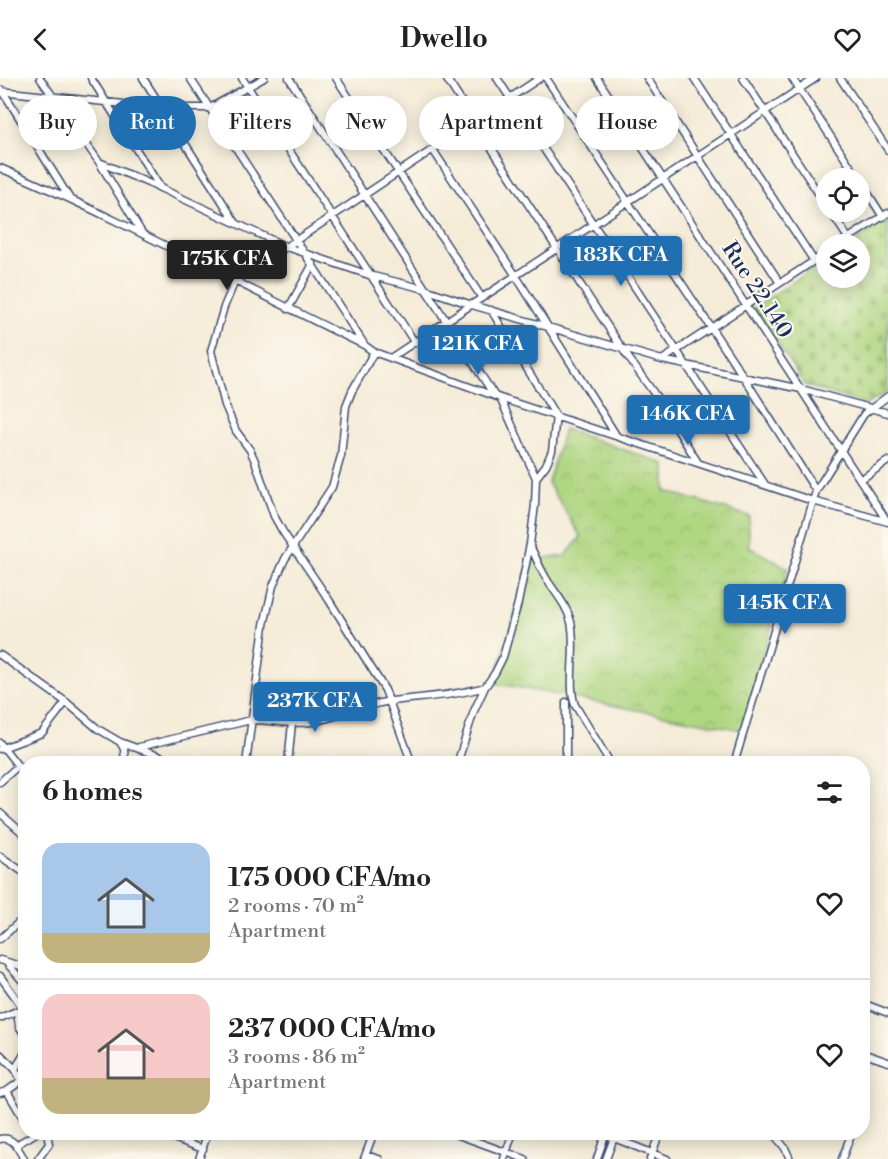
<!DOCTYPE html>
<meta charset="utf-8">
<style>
:root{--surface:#fff;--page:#f2f2f2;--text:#222;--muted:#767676;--line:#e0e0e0;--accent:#1f6fb2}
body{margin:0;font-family:"Libre Bodoni",serif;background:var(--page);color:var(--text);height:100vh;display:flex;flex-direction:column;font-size:22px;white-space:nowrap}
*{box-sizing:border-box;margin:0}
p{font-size:20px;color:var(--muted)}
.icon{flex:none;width:33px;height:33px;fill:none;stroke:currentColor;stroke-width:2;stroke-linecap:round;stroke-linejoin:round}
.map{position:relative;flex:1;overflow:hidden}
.details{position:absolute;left:18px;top:678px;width:852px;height:384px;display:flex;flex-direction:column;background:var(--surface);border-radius:24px;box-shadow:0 3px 15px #0003}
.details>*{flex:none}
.guide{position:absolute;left:18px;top:18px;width:852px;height:54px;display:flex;gap:12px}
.controls{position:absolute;left:816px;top:90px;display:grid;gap:12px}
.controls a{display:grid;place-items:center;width:54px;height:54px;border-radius:50%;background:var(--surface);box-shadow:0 3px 15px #0003;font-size:30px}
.price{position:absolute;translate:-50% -51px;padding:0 14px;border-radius:6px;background:var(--accent);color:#fff;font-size:20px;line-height:39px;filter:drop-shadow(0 2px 3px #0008)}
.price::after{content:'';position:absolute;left:50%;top:36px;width:18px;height:14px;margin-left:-9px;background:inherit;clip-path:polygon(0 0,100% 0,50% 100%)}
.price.on{background:#222;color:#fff}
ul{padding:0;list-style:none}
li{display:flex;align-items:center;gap:18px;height:150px;padding:0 24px}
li+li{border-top:2px solid var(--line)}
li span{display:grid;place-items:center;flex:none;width:168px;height:120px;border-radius:18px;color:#555}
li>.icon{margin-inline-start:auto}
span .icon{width:72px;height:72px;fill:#fffc;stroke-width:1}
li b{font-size:26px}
h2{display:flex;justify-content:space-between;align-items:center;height:72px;padding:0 24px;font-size:26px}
.tag{padding:0 21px;border-radius:27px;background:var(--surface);box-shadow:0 3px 15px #0003;font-size:21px;line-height:54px}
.tag.on{background:var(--accent);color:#fff}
header{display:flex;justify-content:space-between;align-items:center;height:78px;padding:0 24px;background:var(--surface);font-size:27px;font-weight:700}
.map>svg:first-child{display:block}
.cemetery{fill:url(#cemetery-stones);stroke:#658270;stroke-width:1.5}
.park{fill:url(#park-crowns);stroke:#658270;stroke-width:1.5}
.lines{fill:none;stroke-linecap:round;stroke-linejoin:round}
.minor-casing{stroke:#3c4b70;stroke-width:9}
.minor{stroke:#fff;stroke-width:6}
.labels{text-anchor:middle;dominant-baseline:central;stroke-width:4.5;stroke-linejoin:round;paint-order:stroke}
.street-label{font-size:22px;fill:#1b2f5e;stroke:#fbf7ec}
</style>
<header><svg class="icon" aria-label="back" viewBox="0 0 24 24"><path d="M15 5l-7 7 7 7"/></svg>Dwello<svg class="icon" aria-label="heart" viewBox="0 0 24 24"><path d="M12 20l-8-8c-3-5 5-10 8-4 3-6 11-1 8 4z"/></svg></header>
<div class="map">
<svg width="888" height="1081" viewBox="0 0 888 1081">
<defs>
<pattern id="cemetery-stones" width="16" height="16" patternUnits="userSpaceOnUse" patternTransform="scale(1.5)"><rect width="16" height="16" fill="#afd681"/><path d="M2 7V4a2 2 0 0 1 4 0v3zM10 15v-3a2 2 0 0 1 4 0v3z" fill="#96b872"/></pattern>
<pattern id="park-crowns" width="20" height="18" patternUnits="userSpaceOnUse" patternTransform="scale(1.5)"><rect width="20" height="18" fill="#afd681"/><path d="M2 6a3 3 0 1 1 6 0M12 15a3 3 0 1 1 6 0" fill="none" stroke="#96b872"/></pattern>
</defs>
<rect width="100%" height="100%" fill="#fbf7ec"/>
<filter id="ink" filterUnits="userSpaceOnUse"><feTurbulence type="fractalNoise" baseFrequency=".0167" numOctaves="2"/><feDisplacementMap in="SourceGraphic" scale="12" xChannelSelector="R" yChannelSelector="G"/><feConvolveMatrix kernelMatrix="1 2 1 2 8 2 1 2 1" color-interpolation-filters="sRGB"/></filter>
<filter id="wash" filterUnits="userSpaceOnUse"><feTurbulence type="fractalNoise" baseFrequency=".008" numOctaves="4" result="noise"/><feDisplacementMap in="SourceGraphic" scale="24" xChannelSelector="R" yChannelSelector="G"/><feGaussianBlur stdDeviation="1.35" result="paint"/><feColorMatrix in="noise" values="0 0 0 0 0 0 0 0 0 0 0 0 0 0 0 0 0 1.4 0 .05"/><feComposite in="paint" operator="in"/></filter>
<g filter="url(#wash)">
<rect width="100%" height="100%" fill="#f5ecd8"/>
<path class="cemetery" d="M888 142V313L866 327 805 307 754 230 826 182V200H860V166H850Z"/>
<path class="park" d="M564 351 665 386V413L749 438V469L788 490 742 652 494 605 531 481 565 478 581 459 548 405Z"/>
</g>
<g filter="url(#ink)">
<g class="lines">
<g class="minor-casing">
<path id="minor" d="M40 0 99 84 142 155
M91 0 160 109
M143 0 236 145
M190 0 364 266
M242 0 415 265
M289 0 494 317
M336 0 482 220
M446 0 623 272 658 321 697 383
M497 0 764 405
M546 0 745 301 816 413
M597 0 887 443
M647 0 780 205
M694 0 814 183
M743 0 826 127
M792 0 858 100
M840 0 888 72
M2 12 70 121
M0 13 162 30H210L264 0
M433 72 516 198 616 357
M99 84 160 110 287 169 369 197 425 211 472 227 662 282 801 311 888 335
M0 90C124 142 242 209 364 267L374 274 500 320 813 423 888 444
M860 103 883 139
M831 134 848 160
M839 166 888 135
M288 231 313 186
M491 232 556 338 552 373 546 387 536 400
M392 279 816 0
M662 282 826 175
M860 402 888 383
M530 467C535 478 540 490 546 500 555 515 567 527 571 544 577 570 567 606 575 627L611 686
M0 577 66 624 98 651 120 664 180 686
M566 624V686
M120 664 124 671 125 686
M0 665 18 688 26 691
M139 669 251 642C271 642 291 647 311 644 339 639 365 626 392 623 423 619 454 618 485 609
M0 671 42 655 66 624
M246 686 264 547 273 508 285 481 332 409 341 378 346 328 352 313 374 274
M288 686 292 645
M412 686 385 612 329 522 283 454 274 438 255 383 250 372 236 353 225 327 211 273 224 229 235 203 540 0
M457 686 474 633 485 609 495 595 503 579 518 525 530 466 535 427 536 400 500 320
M734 686 816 413 864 336 888 318
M0 704 18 688
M0 735 26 758
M0 778 26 796
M0 861 26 838
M0 882 18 887 26 894
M6 884 26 907
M0 898 23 930
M862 925 888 935
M17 933 19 948 26 959
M0 940 24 930
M862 975 888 984
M0 976 15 991 26 1010
M15 991 26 973
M7 1013 21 1003
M0 1015 7 1013 26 1045
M862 1024 864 1019
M157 1054 203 1071
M450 1054 525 1081
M772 1054 785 1070 790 1081
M614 1060 667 1081
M0 1061C14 1058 18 1071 24 1081
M16 1067 38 1054
M366 1077 379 1081
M38 1081 49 1066 47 1054
M199 1081 208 1054
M364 1081 374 1054
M504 1081 513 1054
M597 1081 606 1054
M606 1081 616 1054
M650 1081 660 1054
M842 1081 852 1054"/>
</g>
<use href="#minor" class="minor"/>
</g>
</g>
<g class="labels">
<g class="street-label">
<text transform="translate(757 212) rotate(57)">Rue 22.140</text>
</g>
</g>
</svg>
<div class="controls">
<a><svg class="icon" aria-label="locate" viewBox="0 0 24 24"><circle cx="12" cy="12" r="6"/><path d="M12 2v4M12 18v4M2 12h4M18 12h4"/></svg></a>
<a><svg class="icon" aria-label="layers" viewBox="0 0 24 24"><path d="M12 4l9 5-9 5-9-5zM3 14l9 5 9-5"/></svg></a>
</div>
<b class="price" style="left:621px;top:209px">183K CFA</b>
<b class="price on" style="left:227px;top:213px">175K CFA</b>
<b class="price" style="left:478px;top:298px">121K CFA</b>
<b class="price" style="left:688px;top:368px">146K CFA</b>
<b class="price" style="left:785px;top:557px">145K CFA</b>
<b class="price" style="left:315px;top:655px">237K CFA</b>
<div class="guide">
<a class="tag">Buy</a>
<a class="tag on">Rent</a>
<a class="tag">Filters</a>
<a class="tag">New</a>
<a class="tag">Apartment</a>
<a class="tag">House</a>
</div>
<section class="details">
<h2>6 homes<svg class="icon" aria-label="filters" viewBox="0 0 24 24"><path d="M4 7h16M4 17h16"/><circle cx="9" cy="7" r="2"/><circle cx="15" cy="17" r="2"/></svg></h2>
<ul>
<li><span style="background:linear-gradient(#a9c7e8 75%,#c2b280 0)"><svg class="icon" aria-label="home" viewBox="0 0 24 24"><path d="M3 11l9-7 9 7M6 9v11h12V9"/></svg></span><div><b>175 000 CFA/mo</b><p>2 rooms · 70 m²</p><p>Apartment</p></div><svg class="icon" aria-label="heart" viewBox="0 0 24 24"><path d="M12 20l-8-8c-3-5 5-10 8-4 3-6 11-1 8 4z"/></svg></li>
<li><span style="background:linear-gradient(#f6c9c9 70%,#c2b280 0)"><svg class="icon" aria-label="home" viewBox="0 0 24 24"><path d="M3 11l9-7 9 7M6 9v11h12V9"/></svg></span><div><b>237 000 CFA/mo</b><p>3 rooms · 86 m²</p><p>Apartment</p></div><svg class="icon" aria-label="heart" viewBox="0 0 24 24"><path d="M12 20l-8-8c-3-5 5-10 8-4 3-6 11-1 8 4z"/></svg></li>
</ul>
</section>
</div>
